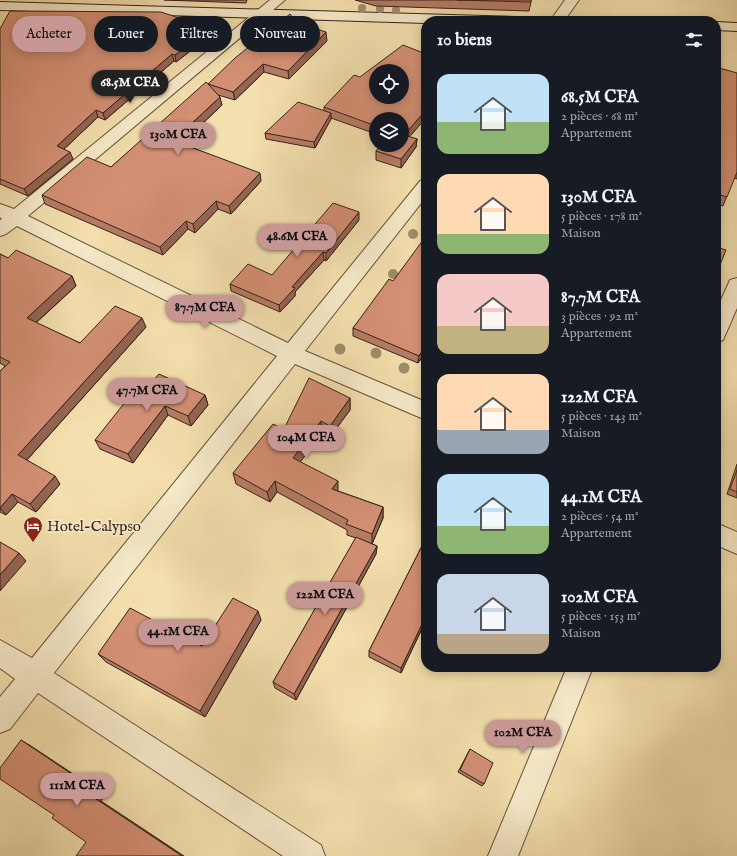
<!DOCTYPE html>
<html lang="fr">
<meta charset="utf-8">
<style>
:root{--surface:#171b24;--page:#242831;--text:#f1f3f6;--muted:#9ea1a6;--accent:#c59692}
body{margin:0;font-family:"IM FELL English",serif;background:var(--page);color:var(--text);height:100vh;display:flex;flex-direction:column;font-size:15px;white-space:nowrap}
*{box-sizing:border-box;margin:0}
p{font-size:13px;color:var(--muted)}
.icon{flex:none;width:22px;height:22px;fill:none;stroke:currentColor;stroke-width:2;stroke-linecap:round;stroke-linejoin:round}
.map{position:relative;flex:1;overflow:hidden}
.side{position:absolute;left:421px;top:16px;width:300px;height:656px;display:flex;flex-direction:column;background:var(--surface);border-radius:16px;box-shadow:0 2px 10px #0003}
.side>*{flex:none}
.hud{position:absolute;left:12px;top:16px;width:349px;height:36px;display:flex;gap:8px}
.tools{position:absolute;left:369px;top:64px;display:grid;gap:8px}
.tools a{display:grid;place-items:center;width:40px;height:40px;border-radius:50%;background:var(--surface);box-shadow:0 2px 10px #0003;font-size:20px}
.price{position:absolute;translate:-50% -34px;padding:0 9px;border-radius:14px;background:var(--accent);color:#111;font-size:13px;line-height:26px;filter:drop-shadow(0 1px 2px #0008)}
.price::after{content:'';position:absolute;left:50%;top:24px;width:12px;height:9px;margin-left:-6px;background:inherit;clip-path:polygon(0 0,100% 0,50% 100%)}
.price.current{background:#222;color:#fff}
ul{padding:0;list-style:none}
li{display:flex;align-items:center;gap:12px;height:100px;padding:0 16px}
li span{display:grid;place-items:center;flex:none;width:112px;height:80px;border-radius:12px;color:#555}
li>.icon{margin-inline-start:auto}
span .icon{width:48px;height:48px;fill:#fffc;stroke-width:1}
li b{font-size:17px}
h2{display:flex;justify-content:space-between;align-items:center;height:48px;padding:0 16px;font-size:17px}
.tag{padding:0 14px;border-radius:18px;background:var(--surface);box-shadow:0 2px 10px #0003;font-size:14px;line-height:36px}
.tag.current{background:var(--accent);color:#111}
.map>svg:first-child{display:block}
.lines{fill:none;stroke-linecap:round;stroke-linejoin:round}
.minor-casing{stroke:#66513e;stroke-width:2}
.secondary-casing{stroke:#362119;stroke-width:2}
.minor{fill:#f8ebca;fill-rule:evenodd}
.secondary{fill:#f8ebca;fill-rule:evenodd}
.tree{fill:#9f8d6b}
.wall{fill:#b67c65;stroke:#362119}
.shaded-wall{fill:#946552;stroke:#362119}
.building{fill:#d49075;stroke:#362119;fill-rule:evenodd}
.labels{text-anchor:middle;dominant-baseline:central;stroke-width:4;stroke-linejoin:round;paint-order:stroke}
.poi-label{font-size:15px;fill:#362119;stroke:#f8ebca;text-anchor:start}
</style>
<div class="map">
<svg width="737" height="856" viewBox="0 0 737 856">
<rect width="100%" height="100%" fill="#f4e0ae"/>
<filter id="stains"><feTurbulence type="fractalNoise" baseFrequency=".005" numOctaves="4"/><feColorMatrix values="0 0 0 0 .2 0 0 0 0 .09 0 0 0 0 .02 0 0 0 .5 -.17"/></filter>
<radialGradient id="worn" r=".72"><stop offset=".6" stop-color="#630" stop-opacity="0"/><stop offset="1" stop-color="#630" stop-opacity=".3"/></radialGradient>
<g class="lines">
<g class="minor-casing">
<path id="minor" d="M270 0H285L28 216 288 343 420 181 426 179V197L305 351 426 402V420L295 364 54 673 321 845 325 856H283L38 693 10 729 0 733V697L15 679 0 668V640L32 658 277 356 17 226 6 234 0 236V220L2 219 0 217V204L14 209Z
M565 0H579L564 21H550Z
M737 278V308L723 340 716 343V311L730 280Z
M716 523 737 532V554L716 545Z
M567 667H593L518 856H488Z"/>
</g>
<g class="secondary-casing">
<path id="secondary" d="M0 2 517 17 522 18 524 21H426V23L0 10Z
M716 22 737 23V31L716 30Z"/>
</g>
<use href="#minor" class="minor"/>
<use href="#secondary" class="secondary"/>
</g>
<g class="tree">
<circle cx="362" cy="8" r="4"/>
<circle cx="380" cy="9" r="4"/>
<circle cx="396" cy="10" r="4"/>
<circle cx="413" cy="234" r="5"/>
<circle cx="393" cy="274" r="5"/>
<circle cx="340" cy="349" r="5.5"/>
<circle cx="376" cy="353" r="5.5"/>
<circle cx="404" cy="368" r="5.5"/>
</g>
<path class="wall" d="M164 0H247L246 3Z
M355 0H531V2L529 11 376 6Z
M298 23 327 41 289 79 264 72 235 100 218 95 222 105 182 143V144L261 181 231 214 218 209 195 233 188 229 163 255 45 204 42 195 111 167 208 84Z
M210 28 211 35 176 62 174 61 105 120 98 117 64 149 73 159 28 196 0 184V29Z
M426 54V118L409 137 417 139 416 147 401 168 376 160V151L402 119H376V134L331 118V119L315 148 266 139 265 133 324 111V107Z
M737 73V179L734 178 723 206 717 204Z
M359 220 326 261 324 260 295 292V296L280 312 231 291 230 284 272 275Z
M0 254 8 258 72 276 76 286 36 323 80 343 146 327 27 460 60 484 36 512 18 502 6 515 0 512V371L5 366 0 363Z
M393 281 426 352 418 363 353 336V328Z
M205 395 208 405 191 426 168 415 133 463 100 449 95 440 133 404Z
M350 398V410L330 437 322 433 300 462 338 491 383 507V518L372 544 377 546 376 554 296 700 275 688 273 682 356 538 347 535V530L277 492 270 502 236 484 233 473 284 429Z
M737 464V498L727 494Z
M426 538V620L401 673 369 657V651Z
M261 620 205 717 106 662 98 654 202 646Z
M470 749 484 784 482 786 458 772Z"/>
<path class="shaded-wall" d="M210 28 211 35 176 62 175 55Z
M326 32 327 41 289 79 288 71Z
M172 54 174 61 105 120 103 113Z
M263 64 264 72 235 100 233 92Z
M220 97 222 105 182 143 184 150 175 139Z
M96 110 98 117 60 153 57 146Z
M426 110V118L404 143V135Z
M331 113V119L315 148 314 142Z
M417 139 416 147 401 168V159Z
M70 152 73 159 28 196 24 189Z
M260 173 261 181 231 214 229 206Z
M216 201 218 209 195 233 193 224Z
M359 212V220L326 261V253Z
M186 221 188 229 163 255 160 247Z
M323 252 324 260 295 292V296L280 312 279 305 292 287Z
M72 276 76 286 31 327 27 318Z
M142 318 146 327 24 463 18 455Z
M426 345V352L418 363 419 356Z
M205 395 208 405 191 426 188 416Z
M350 398V410L330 437V426Z
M165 406 168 415 133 463 128 454Z
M321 421 322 433 295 469 293 458Z
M55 476 60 484 36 512 30 504Z
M275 481 277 492 270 502 267 492Z
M338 481V492L332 489Z
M12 494 18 502 6 515 0 508Z
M383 507V518L372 544V534Z
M377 546 376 554 296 700 294 694Z
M19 553 26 561 0 591V575Z
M258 611 261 620 205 717 200 711Z
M426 616V620L401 673V668Z
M21 740 31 746 105 795 101 801 184 856H182L93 797Z"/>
<path class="building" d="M457 0H531V2Z
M10 11 161 12 210 28 175 55 172 54 103 113 96 110 57 146 70 152 24 189 0 179V29Z
M290 14 298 23 326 32 288 71 263 64 233 92 208 84 220 97 175 139 182 142 180 143 260 173 229 206 216 201 193 224 186 221 160 247 42 195 87 157 111 167 206 82 208 84 235 58Z
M403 45 426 54V110L404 135 417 139 401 159 376 151 382 145H402V119H376V126L324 107 354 75 360 77ZM376 71H402V97H376Z
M716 67 737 73V172L727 197 720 195 716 206Z
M298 102 331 113 314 142 265 133Z
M333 203 359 212 326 253 323 252 292 287 295 288 279 305 230 284 248 264 272 275Z
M426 236V345L419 356 353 328 389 279 393 281Z
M716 247 726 250 716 275Z
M16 250 72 276 27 318 80 343 115 306 142 318 18 455 55 476 30 504 12 494 0 508V371L10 362 0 357V254L8 258Z
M159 374 205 395 188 416 165 406 128 454 95 440 126 401 133 404Z
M309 378 350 398 330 426 321 421 293 458 338 481 332 489 383 507 372 534 346 524 348 520 275 481 267 492 233 473 273 424 284 429Z
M737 470V492L730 489Z
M356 537 377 546 294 694 273 682Z
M426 538V616L401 668 369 651Z
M0 542 19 553 0 575Z
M233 598 258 611 200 711 98 654 130 608 202 646Z
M21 740 97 791 93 797 182 856H76L86 842 52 818 54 815 0 779V768Z
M470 749 493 763 484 784 460 770Z"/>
<defs>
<g id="hotel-pin" transform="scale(1)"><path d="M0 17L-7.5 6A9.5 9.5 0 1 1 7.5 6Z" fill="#8f2418" stroke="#f8ebca"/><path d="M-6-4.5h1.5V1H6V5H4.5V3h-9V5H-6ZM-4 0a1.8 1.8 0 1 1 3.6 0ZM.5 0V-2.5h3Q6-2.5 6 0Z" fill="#fff"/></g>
</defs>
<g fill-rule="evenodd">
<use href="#hotel-pin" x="33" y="526"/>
</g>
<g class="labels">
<g class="poi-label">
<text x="47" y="526">Hotel-Calypso</text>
</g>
</g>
<rect width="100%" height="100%" filter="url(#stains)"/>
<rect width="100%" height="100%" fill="url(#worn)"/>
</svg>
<div class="tools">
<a><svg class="icon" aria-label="locate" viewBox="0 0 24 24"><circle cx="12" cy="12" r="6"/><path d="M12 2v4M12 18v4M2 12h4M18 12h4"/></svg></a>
<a><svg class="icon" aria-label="layers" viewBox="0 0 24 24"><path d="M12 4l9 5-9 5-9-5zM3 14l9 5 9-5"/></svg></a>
</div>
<b class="price current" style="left:130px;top:104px">68.5M CFA</b>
<b class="price" style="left:178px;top:156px">130M CFA</b>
<b class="price" style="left:297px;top:258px">48.6M CFA</b>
<b class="price" style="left:205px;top:329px">87.7M CFA</b>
<b class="price" style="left:147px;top:412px">47.7M CFA</b>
<b class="price" style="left:306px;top:459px">104M CFA</b>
<b class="price" style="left:325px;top:616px">122M CFA</b>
<b class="price" style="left:178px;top:653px">44.1M CFA</b>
<b class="price" style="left:523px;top:754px">102M CFA</b>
<b class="price" style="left:77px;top:807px">111M CFA</b>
<div class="hud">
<a class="tag current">Acheter</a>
<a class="tag">Louer</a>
<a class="tag">Filtres</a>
<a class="tag">Nouveau</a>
</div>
<section class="side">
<h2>10 biens<svg class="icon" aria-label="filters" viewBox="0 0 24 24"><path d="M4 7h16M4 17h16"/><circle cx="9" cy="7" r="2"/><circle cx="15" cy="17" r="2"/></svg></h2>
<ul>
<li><span style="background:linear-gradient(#bfe0f5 60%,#8fb573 0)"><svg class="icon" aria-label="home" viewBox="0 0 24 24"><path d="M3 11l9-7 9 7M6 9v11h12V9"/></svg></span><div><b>68.5M CFA</b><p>2 pièces · 68 m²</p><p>Appartement</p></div></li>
<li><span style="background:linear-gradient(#ffd9b3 75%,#8fb573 0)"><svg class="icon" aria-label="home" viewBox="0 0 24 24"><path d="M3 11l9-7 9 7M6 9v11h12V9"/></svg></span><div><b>130M CFA</b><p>5 pièces · 178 m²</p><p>Maison</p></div></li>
<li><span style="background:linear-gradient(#f6c9c9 65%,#c2b280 0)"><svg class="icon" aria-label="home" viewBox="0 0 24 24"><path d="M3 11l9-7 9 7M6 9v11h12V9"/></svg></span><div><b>87.7M CFA</b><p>3 pièces · 92 m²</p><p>Appartement</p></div></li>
<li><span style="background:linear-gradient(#ffd9b3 70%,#9aa5b1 0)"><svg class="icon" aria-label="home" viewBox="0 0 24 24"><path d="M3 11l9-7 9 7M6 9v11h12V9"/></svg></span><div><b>122M CFA</b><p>5 pièces · 143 m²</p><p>Maison</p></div></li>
<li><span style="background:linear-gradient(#bfe0f5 65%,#8fb573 0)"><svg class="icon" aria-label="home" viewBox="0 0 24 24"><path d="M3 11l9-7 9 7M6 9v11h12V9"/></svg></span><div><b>44.1M CFA</b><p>2 pièces · 54 m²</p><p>Appartement</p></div></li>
<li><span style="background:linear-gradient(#c9d6e8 75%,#b9a48a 0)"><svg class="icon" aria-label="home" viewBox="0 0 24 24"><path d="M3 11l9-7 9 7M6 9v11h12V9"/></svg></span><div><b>102M CFA</b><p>5 pièces · 153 m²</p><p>Maison</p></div></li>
</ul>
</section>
</div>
